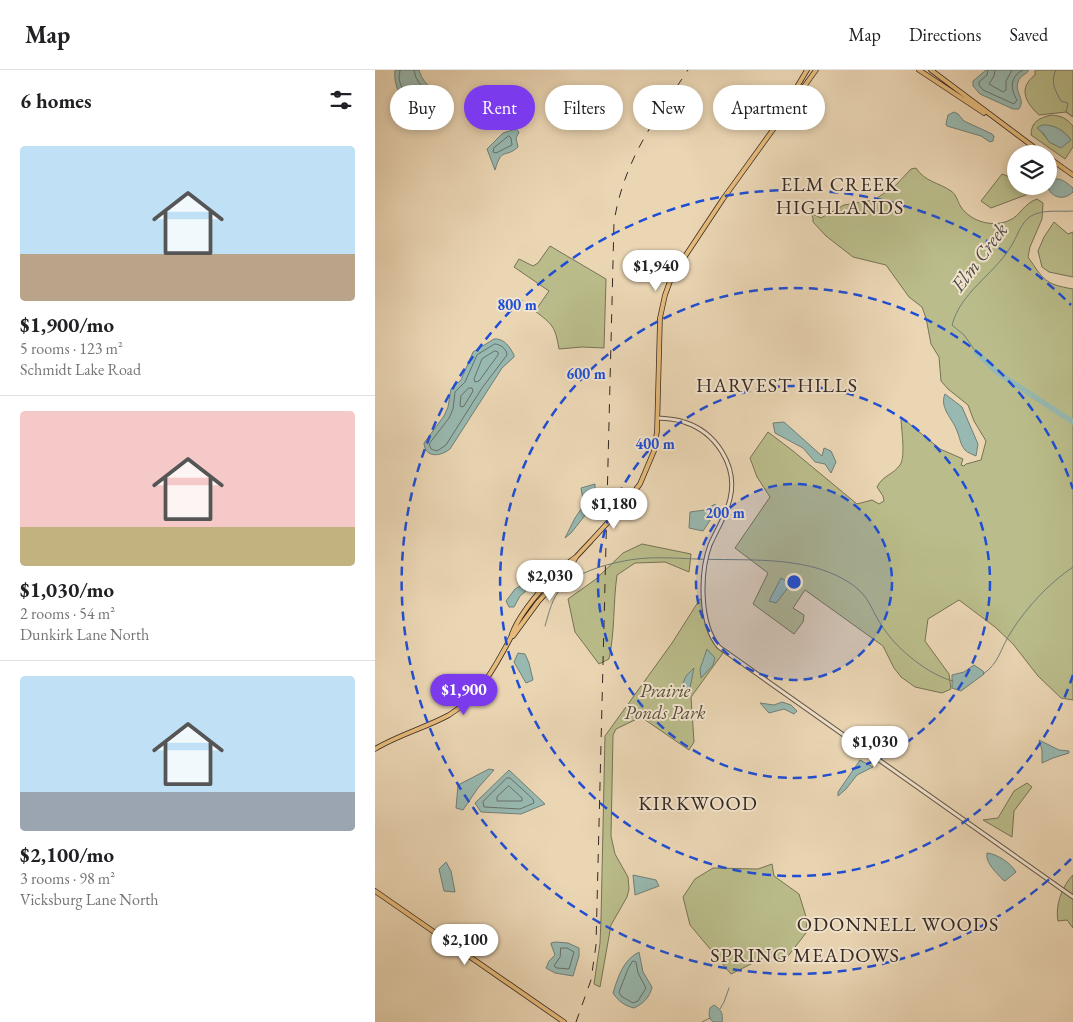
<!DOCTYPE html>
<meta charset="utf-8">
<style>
:root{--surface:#fff;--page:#f6f6f6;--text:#202124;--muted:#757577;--line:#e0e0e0;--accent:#7c3aed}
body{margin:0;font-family:"EB Garamond",serif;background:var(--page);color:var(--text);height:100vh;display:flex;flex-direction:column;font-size:19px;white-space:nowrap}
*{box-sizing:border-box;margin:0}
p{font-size:16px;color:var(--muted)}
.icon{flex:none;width:28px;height:28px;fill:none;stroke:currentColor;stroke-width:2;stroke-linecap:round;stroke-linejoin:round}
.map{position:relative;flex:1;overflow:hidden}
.panel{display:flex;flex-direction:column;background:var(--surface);width:375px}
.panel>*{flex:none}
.top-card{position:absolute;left:15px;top:15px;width:475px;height:45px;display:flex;gap:10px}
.buttons{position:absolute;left:632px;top:75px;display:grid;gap:10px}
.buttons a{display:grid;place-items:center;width:50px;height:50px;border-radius:50%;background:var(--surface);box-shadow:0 2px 8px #0003;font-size:25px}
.price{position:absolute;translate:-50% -42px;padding:0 11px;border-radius:18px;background:#fff;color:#222;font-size:16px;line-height:32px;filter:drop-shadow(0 1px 2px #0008)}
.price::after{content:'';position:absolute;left:50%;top:30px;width:15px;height:11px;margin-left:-8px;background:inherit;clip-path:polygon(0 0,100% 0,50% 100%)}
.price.active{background:var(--accent);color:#fff}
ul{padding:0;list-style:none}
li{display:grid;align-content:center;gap:10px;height:265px;padding:0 20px}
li+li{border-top:1px solid var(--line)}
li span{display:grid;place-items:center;height:155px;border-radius:5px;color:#555}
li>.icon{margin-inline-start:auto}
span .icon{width:90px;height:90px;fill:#fffc;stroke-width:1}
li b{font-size:21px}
h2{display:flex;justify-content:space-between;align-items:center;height:60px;padding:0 20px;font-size:21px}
.tag{padding:0 18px;border-radius:22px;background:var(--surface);box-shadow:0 2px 8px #0003;font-size:18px;line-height:45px}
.tag.active{background:var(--accent);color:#fff}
header{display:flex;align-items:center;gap:30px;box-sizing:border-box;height:70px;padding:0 25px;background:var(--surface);border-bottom:1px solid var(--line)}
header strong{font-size:24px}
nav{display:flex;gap:28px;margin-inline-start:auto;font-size:18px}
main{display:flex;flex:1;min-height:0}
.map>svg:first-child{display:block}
.green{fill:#babd8b;stroke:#777257;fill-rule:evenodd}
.water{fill:#98b9b1;stroke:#707f78}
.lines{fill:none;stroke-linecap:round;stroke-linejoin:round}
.shore{stroke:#66706a;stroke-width:1}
.stream{stroke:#707f78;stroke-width:1}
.river{stroke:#98b9b1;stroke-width:5.5}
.minor-casing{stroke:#625447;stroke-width:5}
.major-casing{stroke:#342823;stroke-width:5.5}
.minor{stroke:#f2e4ce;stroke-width:3}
.major{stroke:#e6bb7a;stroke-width:4}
.rail{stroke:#342823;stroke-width:1;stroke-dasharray:9 9;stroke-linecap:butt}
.major-bridge-casing{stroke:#342823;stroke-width:5.5;stroke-linecap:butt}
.major-bridge{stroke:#e6bb7a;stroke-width:4}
.ring{fill:none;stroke:#1d4ed8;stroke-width:2.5;stroke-dasharray:9 6}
.labels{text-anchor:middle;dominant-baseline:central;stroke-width:4;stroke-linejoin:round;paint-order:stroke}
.park-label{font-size:19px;font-style:italic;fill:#564d3d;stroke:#f2e4ce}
.neighbourhood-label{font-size:20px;letter-spacing:1px;fill:#342823;stroke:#f2e4ce}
.water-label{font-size:20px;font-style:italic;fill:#4d4c46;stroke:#f2e4ce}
.centre{fill:#1d4ed8;stroke:#f2e4ce;stroke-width:2.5}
.ring-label{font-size:15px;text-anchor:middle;font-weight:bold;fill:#1d4ed8;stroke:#f2e4ce;stroke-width:4;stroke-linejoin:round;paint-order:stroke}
</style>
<header>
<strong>Map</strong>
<nav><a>Map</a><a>Directions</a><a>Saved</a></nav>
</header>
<main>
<section class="panel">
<h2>6 homes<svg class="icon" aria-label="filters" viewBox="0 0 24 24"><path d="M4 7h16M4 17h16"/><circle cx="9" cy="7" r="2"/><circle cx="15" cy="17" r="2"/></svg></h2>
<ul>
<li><span style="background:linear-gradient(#bfe0f5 70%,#b9a48a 0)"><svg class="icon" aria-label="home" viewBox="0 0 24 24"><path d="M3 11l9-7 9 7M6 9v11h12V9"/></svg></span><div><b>$1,900/mo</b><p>5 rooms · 123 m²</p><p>Schmidt Lake Road</p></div></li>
<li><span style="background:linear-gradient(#f6c9c9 75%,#c2b280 0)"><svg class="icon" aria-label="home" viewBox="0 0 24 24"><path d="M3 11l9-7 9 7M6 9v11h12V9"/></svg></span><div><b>$1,030/mo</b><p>2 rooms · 54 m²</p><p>Dunkirk Lane North</p></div></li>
<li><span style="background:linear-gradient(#bfe0f5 75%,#9aa5b1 0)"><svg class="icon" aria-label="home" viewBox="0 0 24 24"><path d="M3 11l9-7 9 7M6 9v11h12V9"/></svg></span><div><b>$2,100/mo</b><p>3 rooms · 98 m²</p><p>Vicksburg Lane North</p></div></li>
</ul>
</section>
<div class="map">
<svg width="698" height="952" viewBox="0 0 698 952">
<rect width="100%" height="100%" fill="#ebd6b4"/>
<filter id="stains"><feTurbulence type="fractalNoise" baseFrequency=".004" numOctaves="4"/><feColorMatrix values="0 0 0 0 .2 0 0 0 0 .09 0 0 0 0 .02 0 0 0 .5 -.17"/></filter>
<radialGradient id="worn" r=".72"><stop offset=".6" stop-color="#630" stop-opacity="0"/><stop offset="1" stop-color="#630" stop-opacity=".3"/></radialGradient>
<path class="green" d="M660 0H698V47L691 42 664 45C650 32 643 18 660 5Z
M676 45C687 46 691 48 698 56V77L690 89 656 65C656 51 665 48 676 45ZM664 59 687 61 694 67 693 72 686 77C673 73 672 68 664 59Z
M541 98C550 112 563 112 576 121 582 125 582 131 586 137 596 152 619 158 635 150 645 146 648 134 662 129L668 133 667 149 655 177 653 187C669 210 669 214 698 219V630L686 628 663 606 638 574 620 557 584 530 553 549 550 571 574 604 576 619 567 623 540 617 526 607 519 598 508 576 430 520 418 538 429 545 428 552 419 564 378 534 393 503 360 478 395 427 382 407 375 388 393 362 418 381 482 434 497 430 504 434 509 431 508 426 502 417C508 405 518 405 525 395 531 387 526 358 526 347L565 379 588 389 586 395 589 396 591 394 606 390 611 371 599 351 593 335 573 319 566 311 564 287 556 274 551 248 547 237 534 227 511 195 478 187 451 166 438 152V148L436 143 446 148 469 135 499 130 520 116 536 99Z
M627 104 635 107 641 104V116H669L664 120 616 138 606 131Z
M679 152 693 164 698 162V207L674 202 667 197 663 181 669 167Z
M175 176 231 209 229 278 207 277 184 279C180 256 178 255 160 241L174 221 139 197 144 189 158 196 163 193Z
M267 474 316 484 314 502 290 492 260 493 242 505C238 533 240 562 234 589L224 594 200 562 193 529 221 509 248 483Z
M325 529H327C329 551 331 568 348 583L316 627 319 672 314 680 266 647 241 659 238 665 236 766 240 784 253 807 254 819 252 827 236 855 225 917 219 914 225 873 226 849 230 666 297 573Z
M652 713 657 717 639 741 637 767 608 750 623 748 639 721Z
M397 794 399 806 424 824 432 850 431 863 410 890 392 886 356 904 315 855 308 827 320 809 338 798 383 799Z
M698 805V858L692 850 683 851C680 836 687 816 698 805Z"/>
<path class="water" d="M20 0H44C48 18 69 24 75 41 71 50 68 56 58 55 39 43 17 25 20 0Z
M611 0H654C651 5 645 5 643 12 639 22 651 29 644 39H638L605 24 598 16V11Z
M579 42 583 44 589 51 617 64 619 66 618 71 615 72 606 66 572 56 571 54 573 45Z
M667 55C679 54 690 61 696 70L686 78 674 72 669 64 662 58Z
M141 59 144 62 141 68 143 77C130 89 127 76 120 100L112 79 128 63Z
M680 109C687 108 693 114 698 118V122C690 130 678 129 673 118Z
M119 269C129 268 135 277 139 285V287L127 298 75 379C65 387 50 388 49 373L69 346 73 337 76 319 86 310 98 282Z
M570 324 587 337 603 374 601 386C597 384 593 383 590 380 585 374 585 368 582 361 578 349 564 338 570 324Z
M409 352 447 386 449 378 456 381 461 392 456 403 450 394 440 392 428 378 400 363 398 353Z
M220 414V433L196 463 190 468 200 448 209 435 206 418Z
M340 434 342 440 328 461 314 458 315 442 330 440Z
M406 508 416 514 401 533 394 531Z
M147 515 152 517 151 521 145 526 139 537H134L131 531 140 519Z
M332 579 340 588 338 595 326 608 325 599Z
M143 583 150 584 154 593 158 610 151 613 139 592Z
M599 595 608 601 609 604 586 621 577 618V605L589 602Z
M319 598 314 623 309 624 305 620 311 606Z
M407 632 416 635 422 641 419 644 409 639 394 643 385 633 399 635Z
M664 670 684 680 694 681V683L678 688 667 693V680Z
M485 690 498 697 482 705 471 719 463 726V722Z
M114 699 119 700 103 718 88 740 81 738 83 715Z
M134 700 170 734 146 744 106 742 100 733Z
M612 783C622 784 636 793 641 802L630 811 628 810C622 803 610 793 612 783Z
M71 792 76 801 80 822 69 821 64 799Z
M258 805 281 810 284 816 260 825Z
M180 872 193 873 204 878V886L198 906 180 903 171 898 174 891 180 885 176 874V873Z
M264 882 268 902 277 917C275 927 268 934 259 938 250 936 243 931 238 923 243 907 248 890 264 882Z
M339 935C347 940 348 944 347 952H338C333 948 334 943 335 938Z"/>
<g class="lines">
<path class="shore" d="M25 0C25 3 24 5 24 8 26 24 48 48 63 50L69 42C66 25 41 21 39 0
M613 0 612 5 604 12V15L608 20 639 34 642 30C635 19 635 6 648 0
M620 0 619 6 614 14 628 22 631 20V11L637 0
M39 20H42L59 36V40C52 40 40 30 38 22Z
M134 66 136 68 137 75 121 83 118 82 119 78Z
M120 274C125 274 132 279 132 285L107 318 71 375 62 381 56 379 54 374 74 348 78 339 80 322 90 312 102 285Z
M120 281 123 282V285L104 311 100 312 99 309 107 289Z
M94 318H97L98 321 89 336 86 337 85 335 86 326Z
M132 708H135L158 729 159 733 145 739 109 737 108 732Z
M134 716 147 728V731H122V727Z
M186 878H192L199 882 194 899 182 898 179 896 185 887Z
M258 891 261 892 263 903 271 918 263 931 258 933 246 926 244 922 253 899Z"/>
<path class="stream" d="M681 0C675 12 680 20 686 31L693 33 691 42 698 47
M601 282 589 265 577 255C586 222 617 206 635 178 642 168 645 153 656 146 668 139 685 142 698 141
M170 556C174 543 177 527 187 518 203 502 228 495 249 491 273 486 296 488 321 489 368 491 428 485 470 510 496 525 494 538 509 559 523 580 554 605 578 611
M608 604C624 594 626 577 636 562 652 537 673 514 698 497
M345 939 349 932 354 918
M327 952 335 948"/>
<path class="river" d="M601 282 623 303 698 352"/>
<g class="minor-casing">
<path id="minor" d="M283 348C292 349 301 349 309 352 341 362 363 396 355 429 351 446 342 459 335 475 325 502 324 554 344 577L698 827"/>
</g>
<g class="major-casing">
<path id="major" d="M544 0 609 43
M556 0 668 84
M407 42 432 0
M674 88 698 105
M249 435 265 414 279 381 282 361 285 248 290 225 297 206 348 129 441 0
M138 566 163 532 196 496 201 487 215 472
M0 679C23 665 50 658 74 645 105 626 120 597 136 567 143 543 180 501 201 487
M0 821 189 952"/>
</g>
<use href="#minor" class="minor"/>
<use href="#major" class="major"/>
<path class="rail" d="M201 952 216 910 221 875 239 152C249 90 279 51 313 0"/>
<g class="major-bridge-casing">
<path id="major-bridge" d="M215 472 249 435"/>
</g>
<use href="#major-bridge" class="major-bridge"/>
</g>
<circle cx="419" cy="512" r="98" fill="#1d4ed8" fill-opacity=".12"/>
<g class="ring">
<circle cx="419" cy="512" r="98"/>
<circle cx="419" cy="512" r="196"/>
<path d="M698 605A294 294 0 1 1 698 419"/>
<path d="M696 789A392 392 0 1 1 696 235"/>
</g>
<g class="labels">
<g class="park-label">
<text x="290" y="620">Prairie<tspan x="290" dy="22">Ponds Park</tspan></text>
</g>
<g class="neighbourhood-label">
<text x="465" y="114">ELM CREEK<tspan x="465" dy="23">HIGHLANDS</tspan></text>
<text x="402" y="315">HARVEST HILLS</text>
<text x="323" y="733">KIRKWOOD</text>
<text x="523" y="854">ODONNELL WOODS</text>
<text x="430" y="885">SPRING MEADOWS</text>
</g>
<g class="water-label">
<text transform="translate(604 187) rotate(-53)">Elm Creek</text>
</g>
</g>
<circle cx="419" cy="512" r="8" class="centre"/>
<g class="ring-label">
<text x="142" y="240">800 m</text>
<text x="211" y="309">600 m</text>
<text x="280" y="379">400 m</text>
<text x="350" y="448">200 m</text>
</g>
<rect width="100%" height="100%" filter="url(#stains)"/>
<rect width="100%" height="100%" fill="url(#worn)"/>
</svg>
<div class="buttons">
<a><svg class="icon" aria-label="layers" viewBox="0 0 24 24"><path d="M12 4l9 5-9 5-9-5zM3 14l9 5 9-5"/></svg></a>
</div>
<b class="price" style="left:281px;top:222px">$1,940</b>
<b class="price" style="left:239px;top:460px">$1,180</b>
<b class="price" style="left:175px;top:532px">$2,030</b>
<b class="price active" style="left:89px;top:646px">$1,900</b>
<b class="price" style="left:500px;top:698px">$1,030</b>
<b class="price" style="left:90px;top:896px">$2,100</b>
<div class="top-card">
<a class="tag">Buy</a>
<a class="tag active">Rent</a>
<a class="tag">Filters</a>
<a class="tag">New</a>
<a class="tag">Apartment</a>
</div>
</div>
</main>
